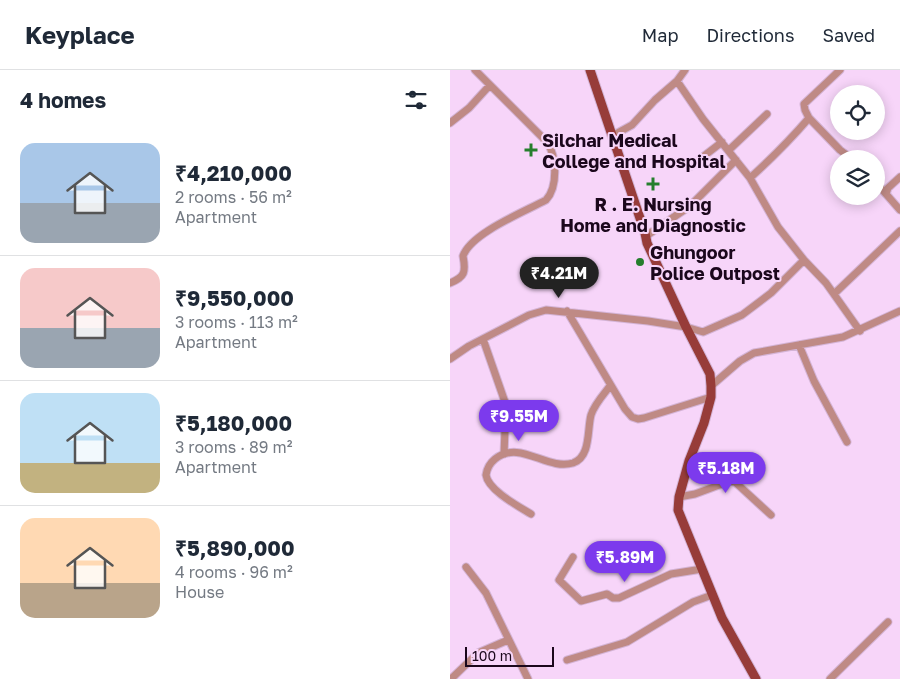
<!DOCTYPE html>
<meta charset="utf-8">
<style>
:root{--surface:#fff;--page:#f2f2f3;--text:#1f2937;--muted:#747a83;--line:#e0e1e3;--accent:#7c3aed}
body{margin:0;font-family:"Golos Text",sans-serif;background:var(--page);color:var(--text);height:100vh;display:flex;flex-direction:column;font-size:19px;white-space:nowrap}
*{box-sizing:border-box;margin:0}
p{font-size:16px;color:var(--muted)}
.icon{flex:none;width:28px;height:28px;fill:none;stroke:currentColor;stroke-width:2;stroke-linecap:round;stroke-linejoin:round}
.map{position:relative;flex:1;overflow:hidden}
.panel{display:flex;flex-direction:column;background:var(--surface);width:450px}
.panel>*{flex:none}
.tools{position:absolute;left:380px;top:15px;display:grid;gap:10px}
.tools a{display:grid;place-items:center;width:55px;height:55px;border-radius:50%;background:var(--surface);box-shadow:0 2px 12px #0003;font-size:25px}
.scale{position:absolute;left:15px;bottom:12px;width:89px;box-sizing:border-box;padding-left:5px;border:2px solid #1b071c;border-top:0;font-size:14px;line-height:18px;white-space:nowrap;color:#1b071c;-webkit-text-stroke:4px #f7d5f9;paint-order:stroke}
.price{position:absolute;translate:-50% -42px;padding:0 11px;border-radius:18px;background:var(--accent);color:#fff;font-size:16px;line-height:32px;filter:drop-shadow(0 1px 2px #0008)}
.price::after{content:'';position:absolute;left:50%;top:30px;width:15px;height:11px;margin-left:-8px;background:inherit;clip-path:polygon(0 0,100% 0,50% 100%)}
.price.current{background:#222;color:#fff}
ul{padding:0;list-style:none}
li{display:flex;align-items:center;gap:15px;height:125px;padding:0 20px}
li+li{border-top:1px solid var(--line)}
li span{display:grid;place-items:center;flex:none;width:140px;height:100px;border-radius:15px;color:#555}
li>.icon{margin-inline-start:auto}
span .icon{width:60px;height:60px;fill:#fffc;stroke-width:1}
li b{font-size:21px}
h2{display:flex;justify-content:space-between;align-items:center;height:60px;padding:0 20px;font-size:21px}
header{display:flex;align-items:center;gap:30px;box-sizing:border-box;height:70px;padding:0 25px;background:var(--surface);border-bottom:1px solid var(--line)}
header strong{font-size:24px}
nav{display:flex;gap:28px;margin-inline-start:auto;font-size:18px}
main{display:flex;flex:1;min-height:0}
.map>svg:first-child{display:block}
.lines{fill:none;stroke-linecap:round;stroke-linejoin:round}
.minor-casing{stroke:#d4b4d6;stroke-width:9}
.major-casing{stroke:#d4b4d6;stroke-width:11}
.minor{stroke:#bf8a85;stroke-width:7}
.major{stroke:#973c39;stroke-width:9}
.poi-dot{fill:#257e2d;stroke:#f7d5f9;stroke-width:2}
.labels{text-anchor:middle;dominant-baseline:central;stroke-width:4;stroke-linejoin:round;paint-order:stroke}
.poi-label{font-size:18px;font-weight:bold;fill:#1b071c;stroke:#f7d5f9;text-anchor:start}
</style>
<header>
<strong>Keyplace</strong>
<nav><a>Map</a><a>Directions</a><a>Saved</a></nav>
</header>
<main>
<section class="panel">
<h2>4 homes<svg class="icon" aria-label="filters" viewBox="0 0 24 24"><path d="M4 7h16M4 17h16"/><circle cx="9" cy="7" r="2"/><circle cx="15" cy="17" r="2"/></svg></h2>
<ul>
<li><span style="background:linear-gradient(#a9c7e8 60%,#9aa5b1 0)"><svg class="icon" aria-label="home" viewBox="0 0 24 24"><path d="M3 11l9-7 9 7M6 9v11h12V9"/></svg></span><div><b>₹4,210,000</b><p>2 rooms · 56 m²</p><p>Apartment</p></div></li>
<li><span style="background:linear-gradient(#f6c9c9 60%,#9aa5b1 0)"><svg class="icon" aria-label="home" viewBox="0 0 24 24"><path d="M3 11l9-7 9 7M6 9v11h12V9"/></svg></span><div><b>₹9,550,000</b><p>3 rooms · 113 m²</p><p>Apartment</p></div></li>
<li><span style="background:linear-gradient(#bfe0f5 70%,#c2b280 0)"><svg class="icon" aria-label="home" viewBox="0 0 24 24"><path d="M3 11l9-7 9 7M6 9v11h12V9"/></svg></span><div><b>₹5,180,000</b><p>3 rooms · 89 m²</p><p>Apartment</p></div></li>
<li><span style="background:linear-gradient(#ffd9b3 65%,#b9a48a 0)"><svg class="icon" aria-label="home" viewBox="0 0 24 24"><path d="M3 11l9-7 9 7M6 9v11h12V9"/></svg></span><div><b>₹5,890,000</b><p>4 rooms · 96 m²</p><p>House</p></div></li>
</ul>
</section>
<div class="map">
<svg width="450" height="609" viewBox="0 0 450 609">
<rect width="100%" height="100%" fill="#f7d5f9"/>
<g class="lines">
<g class="minor-casing">
<path id="minor" d="M235 0 227 11 253 49 300 108 328 157 354 190 376 213 410 261
M359 48 390 80 402 89
M0 53 19 38 40 15
M162 66 182 55 205 30 227 11
M279 80 317 44
M241 96 272 72
M450 107 438 118 436 124 450 140
M300 108C321 89 340 70 359 48L355 40 354 34 390 0
M426 112 436 124
M196 166 240 136 286 90
M0 213C15 207 16 202 13 186 21 163 74 142 96 130 108 117 107 87 97 72L25 0
M384 224 450 161
M117 241 175 339 182 347 188 349 194 348 261 327
M33 269 56 335 54 384
M349 275 364 311 397 372
M0 289 19 276 79 245 96 240 198 251 236 257 253 262 292 245 321 223 354 190
M261 316 290 291 304 283 393 267 450 241
M229 427 245 424 280 411 285 412 321 445
M81 444C68 436 38 420 36 405 37 398 40 393 45 389 70 369 97 401 123 393 141 387 137 360 141 345 144 335 153 325 160 316
M123 487 109 510 131 531 157 524 163 528H169L221 504 252 499
M16 497 36 523 78 609
M117 590 177 572 243 532 262 525
M1 609 28 583 58 570
M380 609 438 552"/>
</g>
<g class="major-casing">
<path id="major" d="M140 0 195 163 197 173 236 257 260 304 261 316V327L254 353 239 391 229 427 228 440 272 548 306 609"/>
</g>
<use href="#minor" class="minor"/>
<use href="#major" class="major"/>
</g>
<g class="poi-dot">
<path d="M78.5 72.5h5v5h5v5h-5v5h-5v-5h-5v-5h5z"/>
<path d="M200.5 106.5h5v5h5v5h-5v5h-5v-5h-5v-5h5z"/>
<circle cx="190" cy="192" r="5"/>
</g>
<g class="labels">
<g class="poi-label">
<text x="92" y="70">Silchar Medical<tspan x="92" dy="21">College and Hospital</tspan></text>
<text x="203" y="134" text-anchor="middle">R . E. Nursing<tspan x="203" dy="21">Home and Diagnostic</tspan></text>
<text x="200" y="182">Ghungoor<tspan x="200" dy="21">Police Outpost</tspan></text>
</g>
</g>
</svg>
<div class="tools">
<a><svg class="icon" aria-label="locate" viewBox="0 0 24 24"><circle cx="12" cy="12" r="6"/><path d="M12 2v4M12 18v4M2 12h4M18 12h4"/></svg></a>
<a><svg class="icon" aria-label="layers" viewBox="0 0 24 24"><path d="M12 4l9 5-9 5-9-5zM3 14l9 5 9-5"/></svg></a>
</div>
<div class="scale">100 m</div>
<b class="price current" style="left:109px;top:229px">₹4.21M</b>
<b class="price" style="left:69px;top:372px">₹9.55M</b>
<b class="price" style="left:276px;top:424px">₹5.18M</b>
<b class="price" style="left:175px;top:513px">₹5.89M</b>
</div>
</main>
